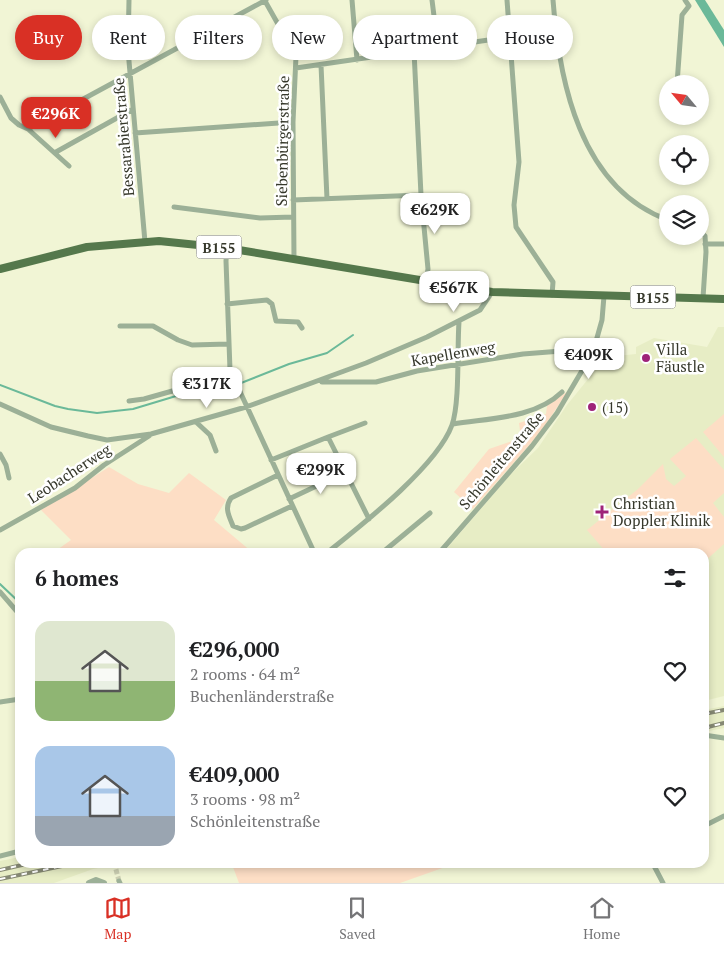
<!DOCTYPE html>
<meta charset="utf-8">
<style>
:root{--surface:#fff;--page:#f2f2f2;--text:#202124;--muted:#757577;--line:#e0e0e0;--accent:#d93025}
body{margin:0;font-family:"PT Serif",serif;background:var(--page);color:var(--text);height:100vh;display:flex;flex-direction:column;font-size:19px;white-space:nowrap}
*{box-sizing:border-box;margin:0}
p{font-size:16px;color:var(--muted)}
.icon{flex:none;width:28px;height:28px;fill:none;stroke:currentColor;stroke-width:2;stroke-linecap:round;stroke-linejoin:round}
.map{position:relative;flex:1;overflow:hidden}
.sheet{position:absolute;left:15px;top:548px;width:694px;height:320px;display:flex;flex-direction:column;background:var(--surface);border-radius:15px;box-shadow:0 2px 8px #0003}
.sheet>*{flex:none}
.guide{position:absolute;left:15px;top:15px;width:695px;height:45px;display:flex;gap:10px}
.needle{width:32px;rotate:299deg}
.buttons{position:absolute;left:659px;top:75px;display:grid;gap:10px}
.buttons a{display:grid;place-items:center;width:50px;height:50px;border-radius:50%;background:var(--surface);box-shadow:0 2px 8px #0003;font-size:25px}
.price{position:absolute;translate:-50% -42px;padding:0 11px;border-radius:10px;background:#fff;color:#222;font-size:16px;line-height:32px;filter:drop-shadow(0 1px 2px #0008)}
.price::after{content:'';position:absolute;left:50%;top:30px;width:15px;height:11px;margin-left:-8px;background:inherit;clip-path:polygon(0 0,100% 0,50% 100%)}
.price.current{background:var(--accent);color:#fff}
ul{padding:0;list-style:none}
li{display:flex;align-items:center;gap:15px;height:125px;padding:0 20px}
li span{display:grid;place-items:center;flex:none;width:140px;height:100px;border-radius:15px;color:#555}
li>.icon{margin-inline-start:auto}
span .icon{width:60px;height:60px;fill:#fffc;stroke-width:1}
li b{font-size:21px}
h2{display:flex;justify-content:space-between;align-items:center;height:60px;padding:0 20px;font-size:21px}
.tag{padding:0 18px;border-radius:22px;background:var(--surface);box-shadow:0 2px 8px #0003;font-size:18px;line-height:45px}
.tag.current{background:var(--accent);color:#fff}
.dock{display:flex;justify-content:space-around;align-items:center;height:70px;border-top:1px solid var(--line);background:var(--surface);font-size:14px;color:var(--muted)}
.dock a{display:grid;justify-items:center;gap:2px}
.dock .current{color:var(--accent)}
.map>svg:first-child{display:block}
.built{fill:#e7edc5}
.green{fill:#fddec5}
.water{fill:#6bb999}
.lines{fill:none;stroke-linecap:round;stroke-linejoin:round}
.stream{stroke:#6bb999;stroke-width:2}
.minor-tunnel{stroke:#cccfb3;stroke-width:5;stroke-dasharray:5 2.5;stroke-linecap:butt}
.minor{stroke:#9cb097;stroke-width:5}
.tertiary{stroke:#9cb097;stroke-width:6}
.primary{stroke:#55784c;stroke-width:8}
.rail-casing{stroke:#868974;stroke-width:4}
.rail{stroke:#fff;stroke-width:2;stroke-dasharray:5.5;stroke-linecap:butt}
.poi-dot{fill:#9e2379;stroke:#fff;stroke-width:2}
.labels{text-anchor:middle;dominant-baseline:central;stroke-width:5;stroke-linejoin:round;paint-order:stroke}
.shield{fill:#fff;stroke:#72746b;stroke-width:1}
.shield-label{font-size:14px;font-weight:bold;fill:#36382b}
.street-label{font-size:15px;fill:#36382b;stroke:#fff}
.poi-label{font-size:15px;fill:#36382b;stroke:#fff;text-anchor:start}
</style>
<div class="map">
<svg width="724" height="883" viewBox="0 0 724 883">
<rect width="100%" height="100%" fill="#f1f5d5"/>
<path class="built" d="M718 327H724V696L704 701V552H444L510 475 538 448 567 405 606 357 636 354V347L654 338 707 347Z
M724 706V728L704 732V710Z
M20 857V862L124 863 93 869 54 883H0V861Z"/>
<path class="green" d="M568 391 540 433 473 509 454 492 489 449 521 438 519 423 546 414 547 406Z
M724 414V457L703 432Z
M696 438 724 470V493L713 503 724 517V544L704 562V552H606L587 530 638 489 663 464 666 479 674 486 686 476 670 459Z
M109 467 138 484 169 493 189 473 226 500 214 520 252 552H54L71 540 41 510Z
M246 863 450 862 451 865 400 883H239L233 867Z"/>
<path class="water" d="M695 0H705L724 30V47Z"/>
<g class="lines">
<path class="stream" d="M0 385 55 406 68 409 97 413 133 409 186 393 231 387 289 364 327 353 353 335
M0 584 20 603"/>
<path class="minor-tunnel" d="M114 862 119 881"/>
<path class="minor" d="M129 0 128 50 145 242
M352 0 357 60
M432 0 438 48
M507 0 519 162 514 205 516 227 553 282 552 295
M553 0C559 81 580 188 668 220
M265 1 296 56 293 122 294 259
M414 51 421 195 428 269 426 281
M321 65 327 199
M296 68 509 37
M677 84 682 15 689 6 685 0
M0 97 11 118 19 125 28 129 69 166
M28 129 266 0
M135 133 293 122
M56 152 133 109
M293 200 421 195
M174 207 260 218 293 217
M700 232 705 236 706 252 703 298
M705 244H724
M227 248 226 261 230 370 314 552
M227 304 267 300 272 304 276 321 298 322 302 328
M120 326H153L178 340 192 345 228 344
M322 382H376L417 371 523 354 587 349 593 352
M129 401 144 399 183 388 233 380
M0 404 51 427 88 436 107 440 151 434 246 407 366 363 427 337 480 310 492 292
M196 422 210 435 216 451
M453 424C489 418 534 419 562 392
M328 437 365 423
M0 454 6 465 9 478
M271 460 328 437 369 519
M278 475 231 498C224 508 229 516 233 526L241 529 245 528 292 506
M289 499 344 473
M0 530 75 488 104 465 149 436
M328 552C363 524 437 466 452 425 460 402 457 348 459 322
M383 552 430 513
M440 552 532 446 557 413 593 352 602 320 604 296
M0 592 20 615
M0 702 20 699
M704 735 724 738
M704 826 724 816
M0 856 20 851
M652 862 663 883
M119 881 120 883"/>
<path class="tertiary" d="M89 883 96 880 104 883"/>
<path class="primary" d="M0 269 87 247 159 241 227 248 492 292 724 299"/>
<g class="rail-casing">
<path id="rail" d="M704 714 724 710
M704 728 724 723
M0 870 35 862
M0 879 81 862"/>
</g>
<use href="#rail" class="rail"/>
</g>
<g class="poi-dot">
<circle cx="646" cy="358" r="5"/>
<circle cx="592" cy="407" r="5"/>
<path d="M599.5 504.5h5v5h5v5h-5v5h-5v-5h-5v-5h5z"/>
</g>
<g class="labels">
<g class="shield">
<rect x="196.5" y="235.5" width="45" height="23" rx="4"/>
<rect x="630.5" y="285.5" width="45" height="23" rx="4"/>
</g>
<g class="shield-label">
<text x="219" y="247">B155</text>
<text x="653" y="297">B155</text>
</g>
<g class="street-label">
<text transform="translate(123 137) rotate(-95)">Bessarabierstraße</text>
<text transform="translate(282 141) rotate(-89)">Siebenbürgerstraße</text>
<text transform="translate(453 353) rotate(-10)">Kapellenweg</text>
<text transform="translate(501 460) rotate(-50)">Schönleitenstraße</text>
<text transform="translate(69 473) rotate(-33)">Leobacherweg</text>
</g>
<g class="poi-label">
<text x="656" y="349">Villa<tspan x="656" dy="17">Fäustle</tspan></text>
<text x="602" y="407">(15)</text>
<text x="613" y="503">Christian<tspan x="613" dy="17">Doppler Klinik</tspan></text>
</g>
</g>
</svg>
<div class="buttons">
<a><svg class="needle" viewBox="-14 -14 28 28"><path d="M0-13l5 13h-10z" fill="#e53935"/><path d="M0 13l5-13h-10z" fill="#757577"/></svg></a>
<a><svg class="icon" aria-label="locate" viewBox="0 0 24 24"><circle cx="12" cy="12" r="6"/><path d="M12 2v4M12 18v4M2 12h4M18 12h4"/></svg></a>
<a><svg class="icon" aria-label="layers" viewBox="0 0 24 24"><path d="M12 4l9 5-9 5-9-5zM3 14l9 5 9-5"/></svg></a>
</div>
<b class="price current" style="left:56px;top:139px">€296K</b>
<b class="price" style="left:435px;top:235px">€629K</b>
<b class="price" style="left:454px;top:313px">€567K</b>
<b class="price" style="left:589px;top:380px">€409K</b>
<b class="price" style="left:207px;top:409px">€317K</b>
<b class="price" style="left:321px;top:495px">€299K</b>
<div class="guide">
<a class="tag current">Buy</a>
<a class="tag">Rent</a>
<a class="tag">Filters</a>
<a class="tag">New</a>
<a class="tag">Apartment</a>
<a class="tag">House</a>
</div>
<section class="sheet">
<h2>6 homes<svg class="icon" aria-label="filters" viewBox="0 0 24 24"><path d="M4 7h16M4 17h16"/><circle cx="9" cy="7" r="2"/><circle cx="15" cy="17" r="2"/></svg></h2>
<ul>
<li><span style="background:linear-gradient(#dfe7d0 60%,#8fb573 0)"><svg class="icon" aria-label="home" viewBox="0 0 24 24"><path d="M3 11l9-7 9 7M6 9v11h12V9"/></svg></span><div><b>€296,000</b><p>2 rooms · 64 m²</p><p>Buchenländerstraße</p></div><svg class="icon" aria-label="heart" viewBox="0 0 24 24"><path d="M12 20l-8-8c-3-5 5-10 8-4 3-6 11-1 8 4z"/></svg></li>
<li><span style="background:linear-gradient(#a9c7e8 70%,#9aa5b1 0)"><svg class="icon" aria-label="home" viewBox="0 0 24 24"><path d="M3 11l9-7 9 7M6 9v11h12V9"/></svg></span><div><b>€409,000</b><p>3 rooms · 98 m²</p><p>Schönleitenstraße</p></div><svg class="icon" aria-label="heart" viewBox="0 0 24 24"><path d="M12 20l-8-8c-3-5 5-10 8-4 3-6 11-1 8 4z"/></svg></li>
</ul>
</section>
</div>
<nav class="dock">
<a class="current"><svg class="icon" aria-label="map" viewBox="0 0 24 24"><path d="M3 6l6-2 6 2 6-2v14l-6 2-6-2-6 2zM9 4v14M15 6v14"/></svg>Map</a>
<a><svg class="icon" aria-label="saved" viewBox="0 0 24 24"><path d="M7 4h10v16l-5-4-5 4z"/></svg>Saved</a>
<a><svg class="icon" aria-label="home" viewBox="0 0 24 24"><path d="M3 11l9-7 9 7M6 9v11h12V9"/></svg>Home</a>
</nav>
